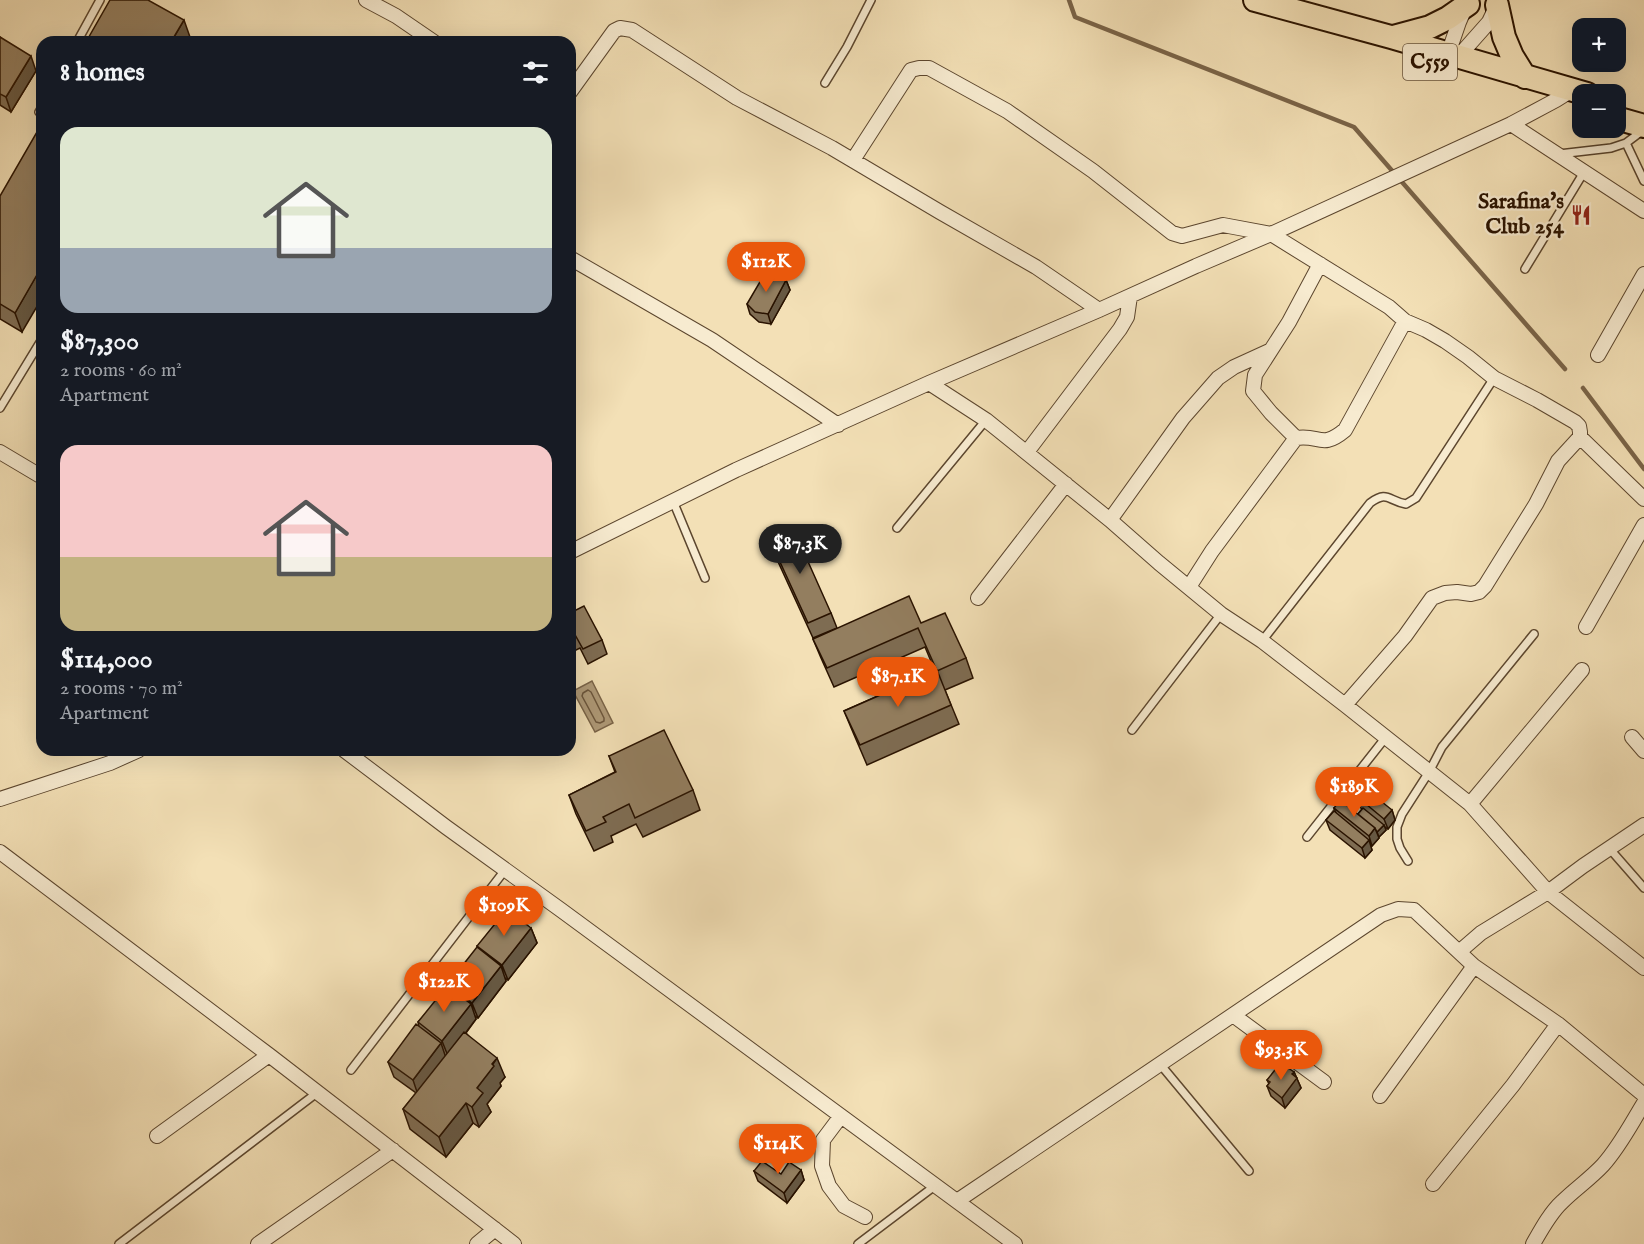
<!DOCTYPE html>
<meta charset="utf-8">
<style>
:root{--surface:#171b24;--page:#242831;--text:#f1f3f6;--muted:#9ea1a6;--accent:#ea580c}
body{margin:0;font-family:"IM FELL English",serif;background:var(--page);color:var(--text);height:100vh;display:flex;flex-direction:column;font-size:22px;white-space:nowrap}
*{box-sizing:border-box;margin:0}
p{font-size:20px;color:var(--muted)}
.icon{flex:none;width:33px;height:33px;fill:none;stroke:currentColor;stroke-width:2;stroke-linecap:round;stroke-linejoin:round}
.map{position:relative;flex:1;overflow:hidden}
.panel{position:absolute;left:36px;top:36px;width:540px;height:720px;display:flex;flex-direction:column;background:var(--surface);border-radius:18px;box-shadow:0 6px 24px #0002}
.panel>*{flex:none}
.controls{position:absolute;left:1572px;top:18px;display:grid;gap:12px}
.controls a{display:grid;place-items:center;width:54px;height:54px;border-radius:12px;background:var(--surface);box-shadow:0 6px 24px #0002;font-size:30px}
.price{position:absolute;translate:-50% -51px;padding:0 14px;border-radius:21px;background:var(--accent);color:#fff;font-size:20px;line-height:39px;filter:drop-shadow(0 2px 3px #0008)}
.price::after{content:'';position:absolute;left:50%;top:36px;width:18px;height:14px;margin-left:-9px;background:inherit;clip-path:polygon(0 0,100% 0,50% 100%)}
.price.active{background:#222;color:#fff}
ul{padding:0;list-style:none}
li{display:grid;align-content:center;gap:12px;height:318px;padding:0 24px}
li span{display:grid;place-items:center;height:186px;border-radius:18px;color:#555}
li>.icon{margin-inline-start:auto}
span .icon{width:108px;height:108px;fill:#fffc;stroke-width:1}
li b{font-size:26px}
h2{display:flex;justify-content:space-between;align-items:center;height:72px;padding:0 24px;font-size:26px}
.map>svg:first-child{display:block}
.water{fill:#af9a78;stroke:#7a6448;stroke-width:1.5}
.lines{fill:none;stroke-linecap:round;stroke-linejoin:round}
.shore{stroke:#6c563c;stroke-width:1.5}
.stream{stroke:#7a6448;stroke-width:4.5}
.service-casing{stroke:#5c462e;stroke-width:10}
.minor-casing{stroke:#5c462e;stroke-width:16}
.primary-casing{stroke:#2a1300;stroke-width:26}
.service{stroke:#f7ebd0;stroke-width:7}
.minor{stroke:#f7ebd0;stroke-width:14}
.primary{stroke:#f3e0b6;stroke-width:22}
.wall{fill:#7e6c52;stroke:#2a1300;stroke-width:1.5}
.shaded-wall{fill:#675842;stroke:#2a1300;stroke-width:1.5}
.building{fill:#937e5f;stroke:#2a1300;stroke-width:1.5}
.labels{text-anchor:middle;dominant-baseline:central;stroke-width:4.5;stroke-linejoin:round;paint-order:stroke}
.shield{fill:#f7ebd0;stroke:#68543e;stroke-width:1.5}
.shield-label{font-size:21px;font-weight:bold;fill:#2a1300}
.poi-label{font-size:22px;font-weight:bold;fill:#2a1300;stroke:#f7ebd0;text-anchor:end}
</style>
<div class="map">
<svg width="1644" height="1244" viewBox="0 0 1644 1244">
<rect width="100%" height="100%" fill="#f3e0b6"/>
<filter id="stains"><feTurbulence type="fractalNoise" baseFrequency=".00333" numOctaves="4"/><feColorMatrix values="0 0 0 0 .2 0 0 0 0 .09 0 0 0 0 .02 0 0 0 .5 -.17"/></filter>
<radialGradient id="worn" r=".72"><stop offset=".6" stop-color="#630" stop-opacity="0"/><stop offset="1" stop-color="#630" stop-opacity=".3"/></radialGradient>
<path class="water" d="M592 681 613 723 595 732 573 691Z"/>
<g class="lines">
<path class="shore" d="M588 690 591 692 604 718V721L600 723 596 722 582 696 583 693Z"/>
<path class="stream" d="M1069 0 1075 17 1354 127 1565 369
M1583 388 1644 469"/>
<g class="service-casing">
<path id="service" d="M77 42 100 0
M825 83 847 47 871 0
M39 112 42 107
M1626 143 1644 181
M1559 154 1611 148 1626 143 1642 131
M1525 269 1584 172
M0 408 42 339
M673 501 705 578
M897 528 986 420
M1262 641 1370 503C1388 490 1388 501 1406 504L1416 498 1494 378
M1132 730 1221 614
M1307 837 1386 737
M1609 848 1644 888
M1408 861 1400 848 1397 839V827L1402 814 1429 772 1442 747 1534 634
M1160 1064 1249 1171
M351 1070 505 870
M119 1244 318 1092
M858 1244 936 1185"/>
</g>
<g class="minor-casing">
<path id="minor" d="M366 0 396 16 434 42
M1448 54 1459 22 1465 8
M1458 57 1489 22 1497 5
M570 92 614 31 620 28 632 30 737 98 832 148 940 212 1036 267 1099 310
M1511 124 1644 211
M853 160 911 70 919 68H929L1007 111 1093 171 1172 233 1182 236 1223 225 1271 234 1389 307 1405 321 1345 430C1321 450 1320 434 1296 438L1212 551 1189 587
M570 258 712 340 838 425
M1598 355 1644 274
M929 383 986 420 1110 520 1159 563 1221 614 1262 641 1345 705 1470 804 1548 892 1644 968
M1580 437 1644 499
M1296 438 1271 413 1253 391 1255 375 1289 322 1320 264
M0 452 42 477
M1027 452 1120 329 1127 317 1130 296
M1110 520 1183 418 1218 378 1234 367 1269 351
M570 552 736 470 929 383 1099 310 1196 266 1271 234 1511 124 1556 100 1572 90
M978 598 1066 484
M1586 627 1644 525
M1345 705 1405 636 1432 598 1445 593 1457 592 1471 594 1479 592 1485 586 1536 504 1558 461 1580 437V432L1579 426 1575 422 1537 400 1494 378 1468 357 1445 341 1426 330 1405 321
M1632 737 1644 751
M344 750 446 827 561 910 1015 1244
M0 799 110 763 139 750
M1470 804 1582 670
M0 852 269 1055 514 1244
M1459 952 1474 966 1558 1024 1644 1095
M1233 1015 1324 1082
M1380 1096 1474 966
M841 1116 823 1140 822 1166 829 1186 844 1206 865 1217
M157 1136 269 1055
M1433 1184 1513 1085 1558 1024
M957 1201 1381 915 1398 909 1414 910 1459 952 1481 933 1548 892 1583 866 1644 825
M258 1244 393 1150
M477 1244 495 1229
M1533 1244C1541 1230 1550 1213 1562 1202 1575 1189 1590 1179 1603 1165 1620 1146 1631 1124 1644 1103"/>
</g>
<g class="primary-casing">
<path id="primary" d="M1255 0 1391 37 1587 94
M1497 5 1504 37 1512 56 1525 77
M1393 37 1430 27 1448 18 1468 4
M1616 118 1644 126"/>
</g>
<use href="#service" class="service"/>
<use href="#minor" class="minor"/>
<use href="#primary" class="primary"/>
</g>
<path class="wall" d="M0 37 36 71 11 112 0 105Z
M0 196 22 332 0 319Z
M786 280 790 290 771 324 759 322 750 314 747 304Z
M769 538 831 613 837 628 813 638 774 553Z
M570 613 602 640 607 654 588 664 580 648 570 653Z
M921 623 966 658 973 678 945 690 959 724 867 765 852 730 844 711 935 671 925 647 834 687 821 658 813 639Z
M609 756 693 790 700 810 643 837 636 824 611 836 613 842 594 851 576 814 569 795 615 772Z
M1349 790 1392 810 1395 820 1388 829 1385 827 1386 830 1379 837 1378 836 1379 838 1372 846 1370 844 1372 850 1365 858 1330 830 1326 820 1336 813 1334 808 1358 814 1362 809 1352 800Z
M531 928 537 943 508 980 505 978 506 981 478 1018 475 1016 476 1019 466 1033 505 1077 500 1083 501 1086 487 1104 491 1112 479 1127 473 1123 446 1157 410 1129 403 1109 416 1093 394 1077 388 1062 419 1027 418 1022 449 988 448 984 479 949 477 946Z
M1282 1069 1294 1072 1301 1088 1285 1108 1271 1096 1267 1086 1269 1084 1267 1080Z
M801 1170 804 1180 787 1203 758 1181 754 1171 781 1174Z"/>
<path class="shaded-wall" d="M184 20 191 40 190 42H171Z
M31 56 36 71 11 112 6 97Z
M42 266V298L22 332 15 313Z
M786 280 790 290 771 324 768 314Z
M1392 810 1395 820 1388 829 1384 819Z
M1384 825 1386 830 1379 837 1377 832Z
M1375 828 1379 838 1372 846 1369 836Z
M1369 840 1372 850 1365 858 1362 848Z
M531 928 537 943 508 980 502 965Z
M501 966 506 981 478 1018 472 1003Z
M471 1004 476 1019 448 1056 442 1041Z
M441 1043 446 1058 418 1095 413 1080Z
M497 1058 505 1077 500 1083 501 1086 487 1104 491 1112 479 1127 472 1107 477 1088Z
M1294 1072 1301 1088 1285 1108 1282 1098Z
M466 1103 473 1123 446 1157 439 1137Z
M801 1170 804 1180 787 1203 784 1193Z"/>
<path class="building" d="M110 0H148L184 20 171 42H86Z
M0 37 31 56 6 97 0 94Z
M41 125H42V266L15 313 0 304V196Z
M767 270 786 280 768 314 755 312 747 304Z
M793 528 831 613 808 623 769 538Z
M909 596 921 623 945 613 966 658 937 671 918 628 827 668 813 639Z
M584 606 602 640 583 649 574 633 570 635V613Z
M937 670 951 705 860 745 844 711Z
M664 730 693 790 635 818 629 804 603 817 606 822 586 831 569 795 616 772 609 756Z
M1356 781 1392 810 1384 819 1349 790Z
M1340 800 1375 828 1369 836 1334 808Z
M1363 808 1384 825 1377 832 1375 828 1358 814Z
M1334 811 1369 840 1362 848 1326 820Z
M507 909 531 928 502 965 477 946Z
M477 947 501 966 472 1003 448 984Z
M447 986 471 1004 442 1041 418 1022Z
M416 1024 441 1043 413 1080 388 1062Z
M464 1032 497 1058 492 1064 494 1066 477 1088 483 1093 472 1107 466 1103 439 1137 403 1109Z
M1284 1065 1294 1072 1292 1074 1297 1078 1282 1098 1267 1086 1270 1082 1267 1080 1278 1066 1282 1069Z
M762 1161 781 1174 789 1162 801 1170 784 1193 754 1171Z"/>
<defs>
<g id="restaurant-bare" transform="scale(1.62)"><path d="M-5-6h1v4h1v-4h1v4h1v-4h1v5L-1.5 .5V6h-2V.5L-5-1ZM5-6V6H3V1.5H1.5Q1.5-4 5-6Z" fill="#8f2418" stroke="#f7ebd0" stroke-width="2.5" paint-order="stroke"/></g>
</defs>
<g fill-rule="evenodd">
<use href="#restaurant-bare" x="1581" y="215"/>
</g>
<g class="labels">
<rect class="shield" x="1403" y="44" width="54" height="36" rx="4.5"/>
<g class="shield-label">
<text x="1430" y="62">C559</text>
</g>
<g class="poi-label">
<text x="1564" y="202">Sarafina's<tspan x="1564" dy="25">Club 254</tspan></text>
</g>
</g>
<rect width="100%" height="100%" filter="url(#stains)"/>
<rect width="100%" height="100%" fill="url(#worn)"/>
</svg>
<div class="controls">
<a>+</a>
<a>−</a>
</div>
<b class="price" style="left:766px;top:293px">$112K</b>
<b class="price active" style="left:800px;top:575px">$87.3K</b>
<b class="price" style="left:898px;top:708px">$87.1K</b>
<b class="price" style="left:1354px;top:818px">$189K</b>
<b class="price" style="left:504px;top:937px">$109K</b>
<b class="price" style="left:444px;top:1013px">$122K</b>
<b class="price" style="left:1281px;top:1081px">$93.3K</b>
<b class="price" style="left:778px;top:1175px">$114K</b>
<section class="panel">
<h2>8 homes<svg class="icon" aria-label="filters" viewBox="0 0 24 24"><path d="M4 7h16M4 17h16"/><circle cx="9" cy="7" r="2"/><circle cx="15" cy="17" r="2"/></svg></h2>
<ul>
<li><span style="background:linear-gradient(#dfe7d0 65%,#9aa5b1 0)"><svg class="icon" aria-label="home" viewBox="0 0 24 24"><path d="M3 11l9-7 9 7M6 9v11h12V9"/></svg></span><div><b>$87,300</b><p>2 rooms · 60 m²</p><p>Apartment</p></div></li>
<li><span style="background:linear-gradient(#f6c9c9 60%,#c2b280 0)"><svg class="icon" aria-label="home" viewBox="0 0 24 24"><path d="M3 11l9-7 9 7M6 9v11h12V9"/></svg></span><div><b>$114,000</b><p>2 rooms · 70 m²</p><p>Apartment</p></div></li>
</ul>
</section>
</div>
